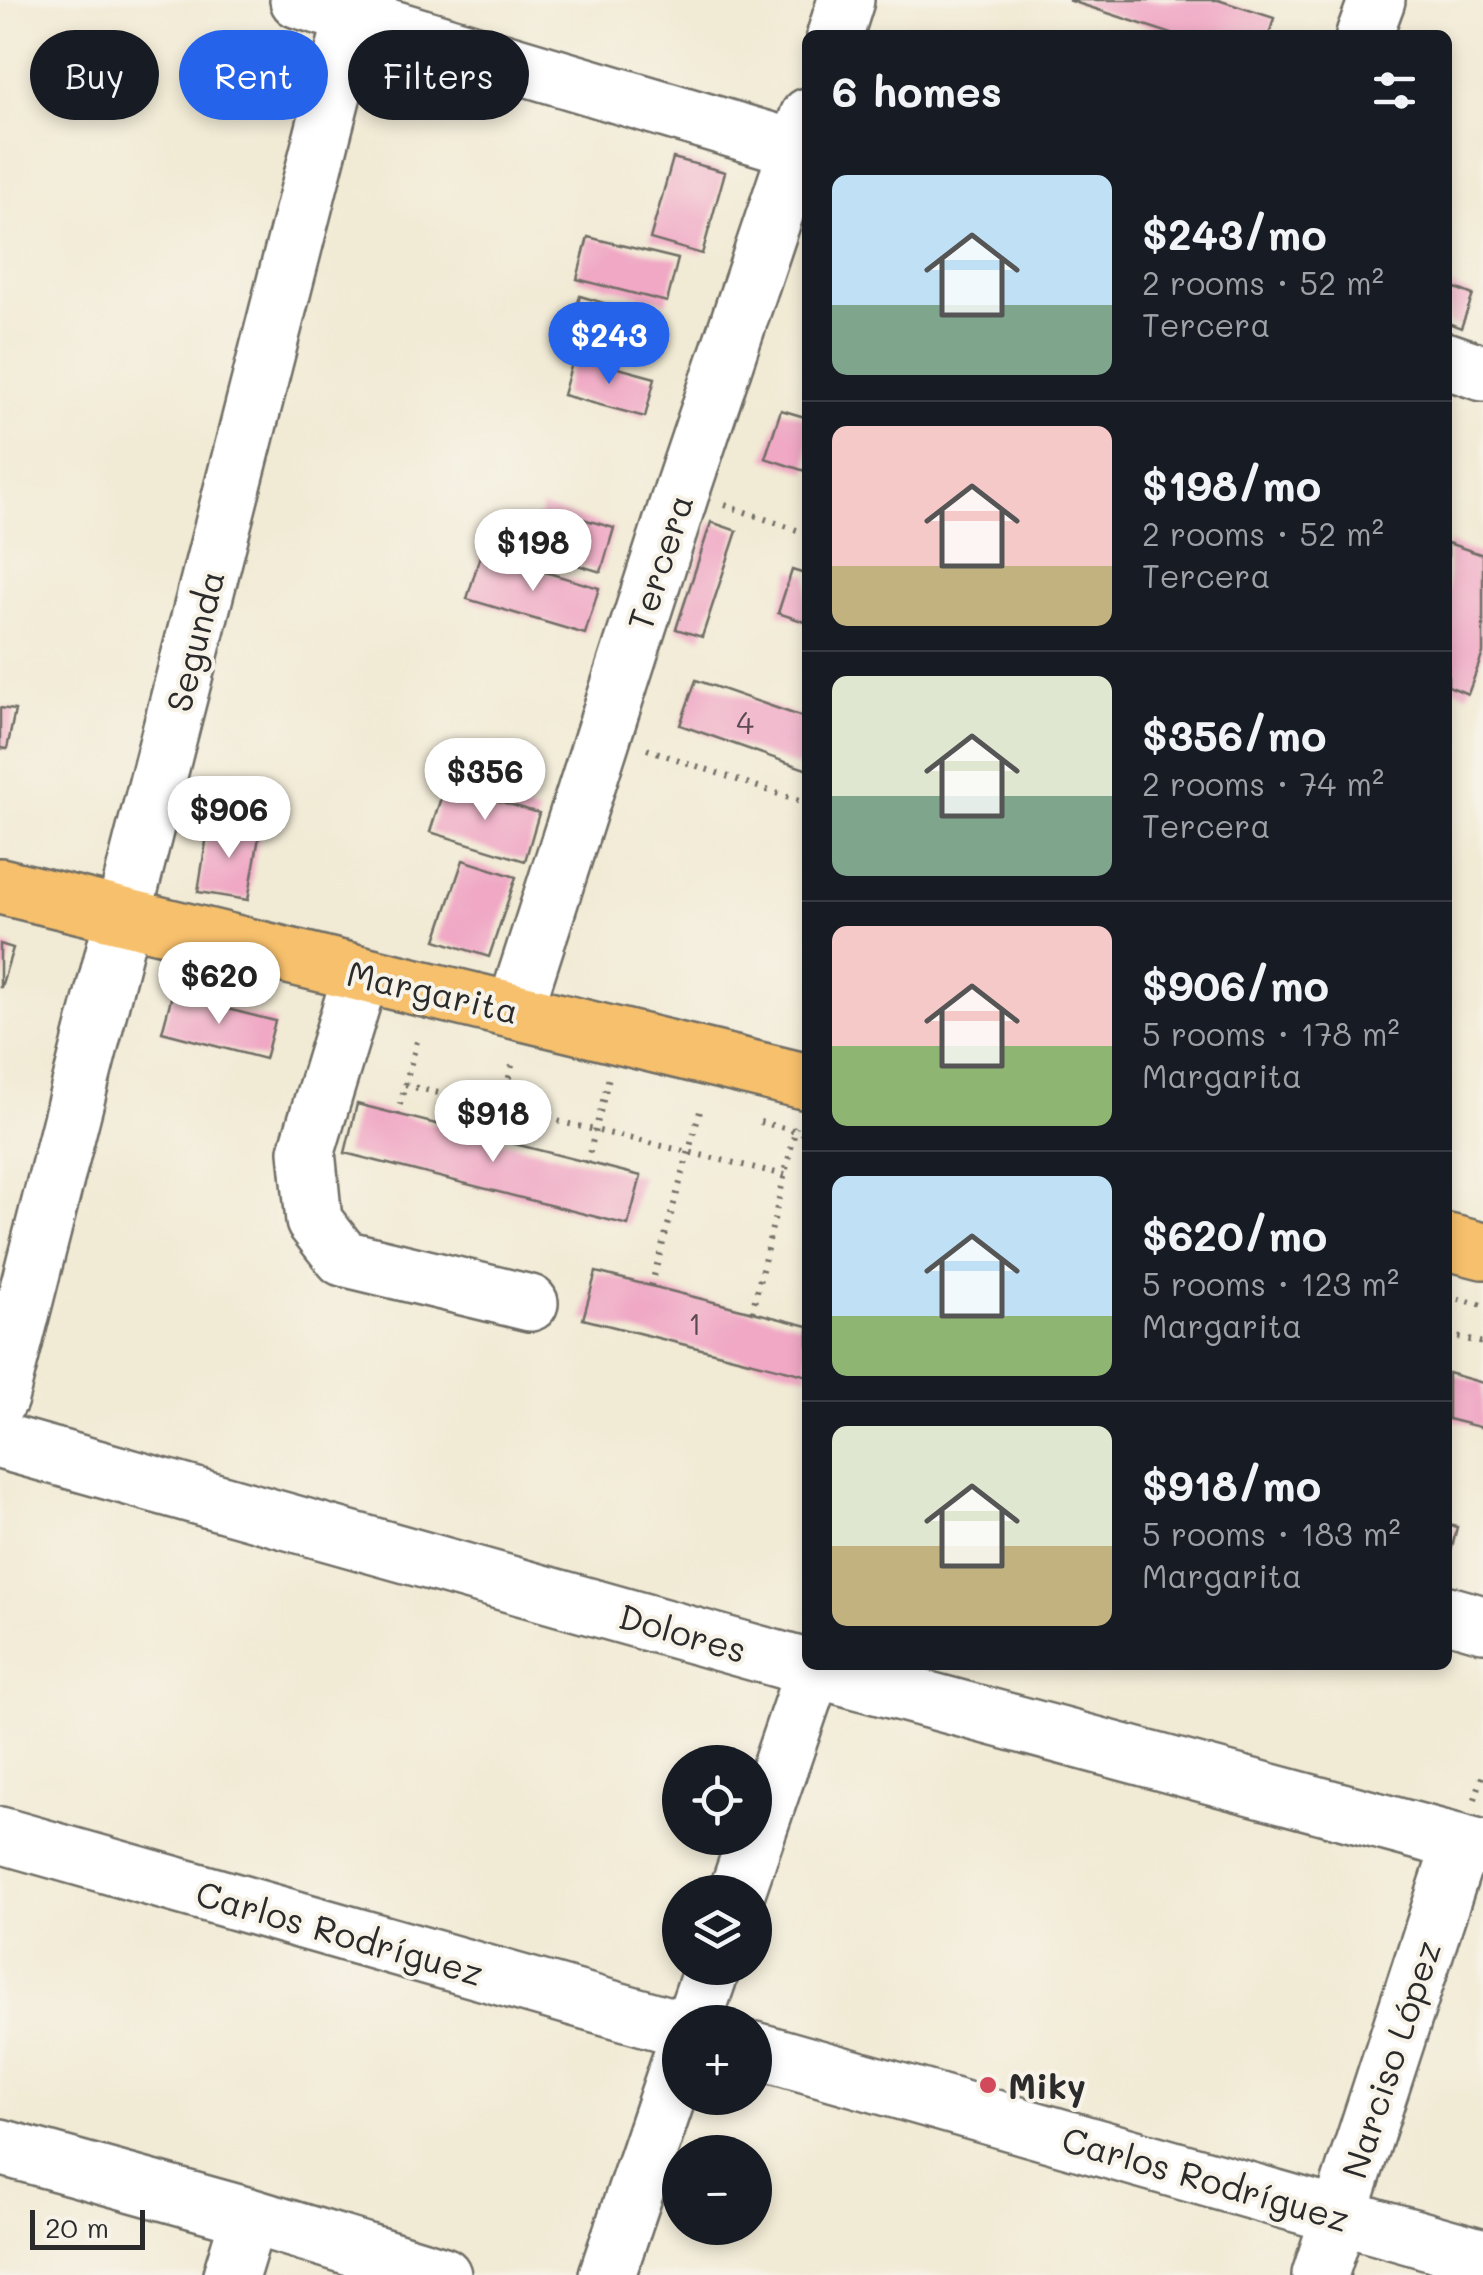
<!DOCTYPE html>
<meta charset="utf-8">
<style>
:root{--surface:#171b24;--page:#242831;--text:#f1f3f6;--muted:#9ea1a6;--line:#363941;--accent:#2563eb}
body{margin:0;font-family:Mali,sans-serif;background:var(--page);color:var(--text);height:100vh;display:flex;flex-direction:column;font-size:38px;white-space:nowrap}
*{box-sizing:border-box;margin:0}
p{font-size:32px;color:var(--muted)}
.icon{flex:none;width:55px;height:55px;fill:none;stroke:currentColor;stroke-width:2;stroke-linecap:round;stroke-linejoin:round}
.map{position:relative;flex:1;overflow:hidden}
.drawer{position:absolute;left:802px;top:30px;width:650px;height:1640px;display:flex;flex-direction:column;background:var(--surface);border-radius:15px;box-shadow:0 5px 15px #0003}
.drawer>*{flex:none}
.banner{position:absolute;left:30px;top:30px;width:622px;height:90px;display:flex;gap:20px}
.tools{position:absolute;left:662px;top:1745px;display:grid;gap:20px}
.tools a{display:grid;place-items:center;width:110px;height:110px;border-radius:50%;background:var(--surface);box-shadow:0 5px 15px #0003;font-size:50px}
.scale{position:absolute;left:30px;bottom:25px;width:115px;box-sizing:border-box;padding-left:10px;border:5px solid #2b2b2b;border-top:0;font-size:28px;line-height:35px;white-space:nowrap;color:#2b2b2b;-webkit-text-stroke:8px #f7f3e8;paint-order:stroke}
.price{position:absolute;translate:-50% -85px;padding:0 22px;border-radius:35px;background:#fff;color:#222;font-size:32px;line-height:65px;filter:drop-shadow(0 2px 5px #0008)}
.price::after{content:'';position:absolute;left:50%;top:60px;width:30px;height:22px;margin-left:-15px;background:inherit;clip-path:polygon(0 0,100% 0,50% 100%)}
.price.selected{background:var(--accent);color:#fff}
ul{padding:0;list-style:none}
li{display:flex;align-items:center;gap:30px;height:250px;padding:0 30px}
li+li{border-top:2px solid var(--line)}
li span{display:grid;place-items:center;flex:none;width:280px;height:200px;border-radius:15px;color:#555}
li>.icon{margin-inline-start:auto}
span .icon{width:120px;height:120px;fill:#fffc;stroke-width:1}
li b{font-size:42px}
h2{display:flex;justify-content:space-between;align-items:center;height:120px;padding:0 30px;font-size:42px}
.pill{padding:0 35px;border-radius:45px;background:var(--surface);box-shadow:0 5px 15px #0003;font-size:35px;line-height:90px}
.pill.selected{background:var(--accent);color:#fff}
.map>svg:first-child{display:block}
.building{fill:#f0a8c5}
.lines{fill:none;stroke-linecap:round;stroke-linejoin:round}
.minor-casing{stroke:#706e66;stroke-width:60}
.major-casing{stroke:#706e66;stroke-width:60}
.path{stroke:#706e66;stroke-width:6;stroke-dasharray:2.5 8;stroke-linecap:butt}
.minor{stroke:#fff;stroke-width:55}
.major{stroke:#f7c06c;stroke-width:55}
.poi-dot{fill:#d1495b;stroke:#f7f3e8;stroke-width:4}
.labels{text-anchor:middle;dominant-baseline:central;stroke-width:8;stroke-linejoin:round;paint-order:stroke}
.number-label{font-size:30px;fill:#5c4a52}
.street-label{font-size:35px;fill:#2b2b2b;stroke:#f7f3e8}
.poi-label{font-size:35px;font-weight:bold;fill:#2b2b2b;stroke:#f7f3e8;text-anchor:start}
</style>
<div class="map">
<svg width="1483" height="2275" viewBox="0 0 1483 2275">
<rect width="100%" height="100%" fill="#f7f3e8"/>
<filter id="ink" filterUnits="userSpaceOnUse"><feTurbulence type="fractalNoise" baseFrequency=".01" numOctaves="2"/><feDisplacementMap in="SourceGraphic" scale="20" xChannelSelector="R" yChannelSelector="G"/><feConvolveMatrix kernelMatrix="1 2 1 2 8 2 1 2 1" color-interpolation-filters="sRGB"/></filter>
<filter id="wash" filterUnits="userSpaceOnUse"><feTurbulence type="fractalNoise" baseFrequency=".0048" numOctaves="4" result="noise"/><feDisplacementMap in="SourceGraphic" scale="40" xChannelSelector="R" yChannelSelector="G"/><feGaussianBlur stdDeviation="2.25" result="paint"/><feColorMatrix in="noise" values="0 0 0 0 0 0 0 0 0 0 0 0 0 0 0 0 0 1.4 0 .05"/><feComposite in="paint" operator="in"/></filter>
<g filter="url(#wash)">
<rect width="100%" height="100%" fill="#f1ead4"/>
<g id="blocks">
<path class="building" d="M1068 0H1218L1274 18 1269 35H1175Z
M673 158 725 172 702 254 650 239Z
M588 237 678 259 667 302 577 279Z
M1448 285 1473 295 1461 328 1448 323Z
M580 296 658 319 647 359 568 336Z
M574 356 655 378 645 417 563 395Z
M781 410 808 418V472L765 458Z
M542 507 614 528 601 572 530 551Z
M711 522 737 531 702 637 676 629Z
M1448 543 1483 555V653L1468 694 1448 686Z
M481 553 599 588 585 634 467 599Z
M792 570 808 575V623L778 613Z
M696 680 808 719V770L680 725Z
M0 708 15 710 7 749 0 748Z
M445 785 539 813 525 861 430 832Z
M209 823 260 831 248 900 198 892Z
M463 860 516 877 489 957 436 940Z
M0 944 13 948 1 987H0Z
M172 995 275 1021 265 1059 162 1032Z
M357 1104 641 1176 628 1225 345 1153Z
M596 1272 808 1326V1376L583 1319Z
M1448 1373 1483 1383V1428L1448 1419Z
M1448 1525 1457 1527 1449 1559 1448 1558Z"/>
</g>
</g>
<g filter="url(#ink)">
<use href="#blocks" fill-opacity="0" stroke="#706e66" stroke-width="2.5"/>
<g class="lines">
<g class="minor-casing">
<path id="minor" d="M298 0 808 152
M835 35 846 0
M1364 35 1377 0
M1448 361 1483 373
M361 974 307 1151 314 1221 343 1258 530 1303
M515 1010 682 490 808 116
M0 1398 357 0
M0 1441 813 1669 1483 1849
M1448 1614 1483 1624
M0 1835 680 2028
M737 1892 815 1665
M693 2022 712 1968
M755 2050 1483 2257
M0 2147 249 2216 443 2275
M231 2275 249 2216
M607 2275 680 2060
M1320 2275 1461 1843"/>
</g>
<g class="major-casing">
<path id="major" d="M0 886 808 1082
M1448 1242 1483 1251"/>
</g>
<path class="path" d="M725 505 808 534
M647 749 808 804
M405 1085 785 1175
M397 1115 419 1034
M760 1122 808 1134
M493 1139 514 1058
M587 1163 609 1077
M651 1286 702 1104
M1448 1296 1483 1305
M752 1312 796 1127
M1448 1335 1483 1343
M1475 1799 1483 1774"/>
<use href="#minor" class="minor"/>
<use href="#major" class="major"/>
</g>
</g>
<circle class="poi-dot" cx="988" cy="2085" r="10"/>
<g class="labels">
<g class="number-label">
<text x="745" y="722">4</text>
<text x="695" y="1323">1</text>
</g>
<g class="street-label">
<text transform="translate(659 562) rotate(-72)">Tercera</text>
<text transform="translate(194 641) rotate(-76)">Segunda</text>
<text transform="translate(433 991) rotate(13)">Margarita</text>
<text transform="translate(683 1632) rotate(16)">Dolores</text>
<text transform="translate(340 1932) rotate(16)">Carlos Rodríguez</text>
<text transform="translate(1390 2059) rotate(-72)">Narciso López</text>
<text transform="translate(1206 2178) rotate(16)">Carlos Rodríguez</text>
</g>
<g class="poi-label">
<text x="1008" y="2085">Miky</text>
</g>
</g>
</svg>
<div class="tools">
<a><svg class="icon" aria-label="locate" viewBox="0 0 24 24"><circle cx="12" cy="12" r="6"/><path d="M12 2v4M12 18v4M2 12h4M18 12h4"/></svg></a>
<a><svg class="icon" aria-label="layers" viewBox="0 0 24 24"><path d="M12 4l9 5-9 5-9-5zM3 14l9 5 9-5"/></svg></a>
<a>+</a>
<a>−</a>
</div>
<div class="scale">20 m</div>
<b class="price selected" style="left:609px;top:387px">$243</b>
<b class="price" style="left:533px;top:594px">$198</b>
<b class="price" style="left:485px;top:823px">$356</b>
<b class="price" style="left:229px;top:861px">$906</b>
<b class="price" style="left:219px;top:1027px">$620</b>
<b class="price" style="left:493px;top:1165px">$918</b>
<div class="banner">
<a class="pill">Buy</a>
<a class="pill selected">Rent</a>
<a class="pill">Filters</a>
</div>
<section class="drawer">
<h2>6 homes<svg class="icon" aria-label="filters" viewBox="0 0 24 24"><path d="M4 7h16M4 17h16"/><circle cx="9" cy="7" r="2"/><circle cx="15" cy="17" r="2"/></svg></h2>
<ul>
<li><span style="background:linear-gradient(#bfe0f5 65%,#7fa58c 0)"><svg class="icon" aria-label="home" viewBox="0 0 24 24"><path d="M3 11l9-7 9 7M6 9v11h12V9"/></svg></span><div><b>$243/mo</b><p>2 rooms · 52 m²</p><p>Tercera</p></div></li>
<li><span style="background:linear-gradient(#f6c9c9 70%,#c2b280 0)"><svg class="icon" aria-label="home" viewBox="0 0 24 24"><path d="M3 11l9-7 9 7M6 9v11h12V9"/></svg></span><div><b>$198/mo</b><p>2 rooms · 52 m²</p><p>Tercera</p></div></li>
<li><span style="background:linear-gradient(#dfe7d0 60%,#7fa58c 0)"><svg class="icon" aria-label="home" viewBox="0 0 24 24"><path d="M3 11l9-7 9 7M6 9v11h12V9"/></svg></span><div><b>$356/mo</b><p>2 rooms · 74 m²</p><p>Tercera</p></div></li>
<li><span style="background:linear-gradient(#f6c9c9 60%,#8fb573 0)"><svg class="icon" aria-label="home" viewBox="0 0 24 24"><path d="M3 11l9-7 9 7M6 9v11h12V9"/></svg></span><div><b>$906/mo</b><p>5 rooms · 178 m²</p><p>Margarita</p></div></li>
<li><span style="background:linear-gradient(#bfe0f5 70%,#8fb573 0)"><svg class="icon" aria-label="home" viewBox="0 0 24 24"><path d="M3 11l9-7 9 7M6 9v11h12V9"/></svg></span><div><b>$620/mo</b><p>5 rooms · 123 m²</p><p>Margarita</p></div></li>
<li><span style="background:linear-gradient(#dfe7d0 60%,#c2b280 0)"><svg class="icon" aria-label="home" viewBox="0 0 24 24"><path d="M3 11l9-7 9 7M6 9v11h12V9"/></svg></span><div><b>$918/mo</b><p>5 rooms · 183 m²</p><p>Margarita</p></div></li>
</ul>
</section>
</div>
